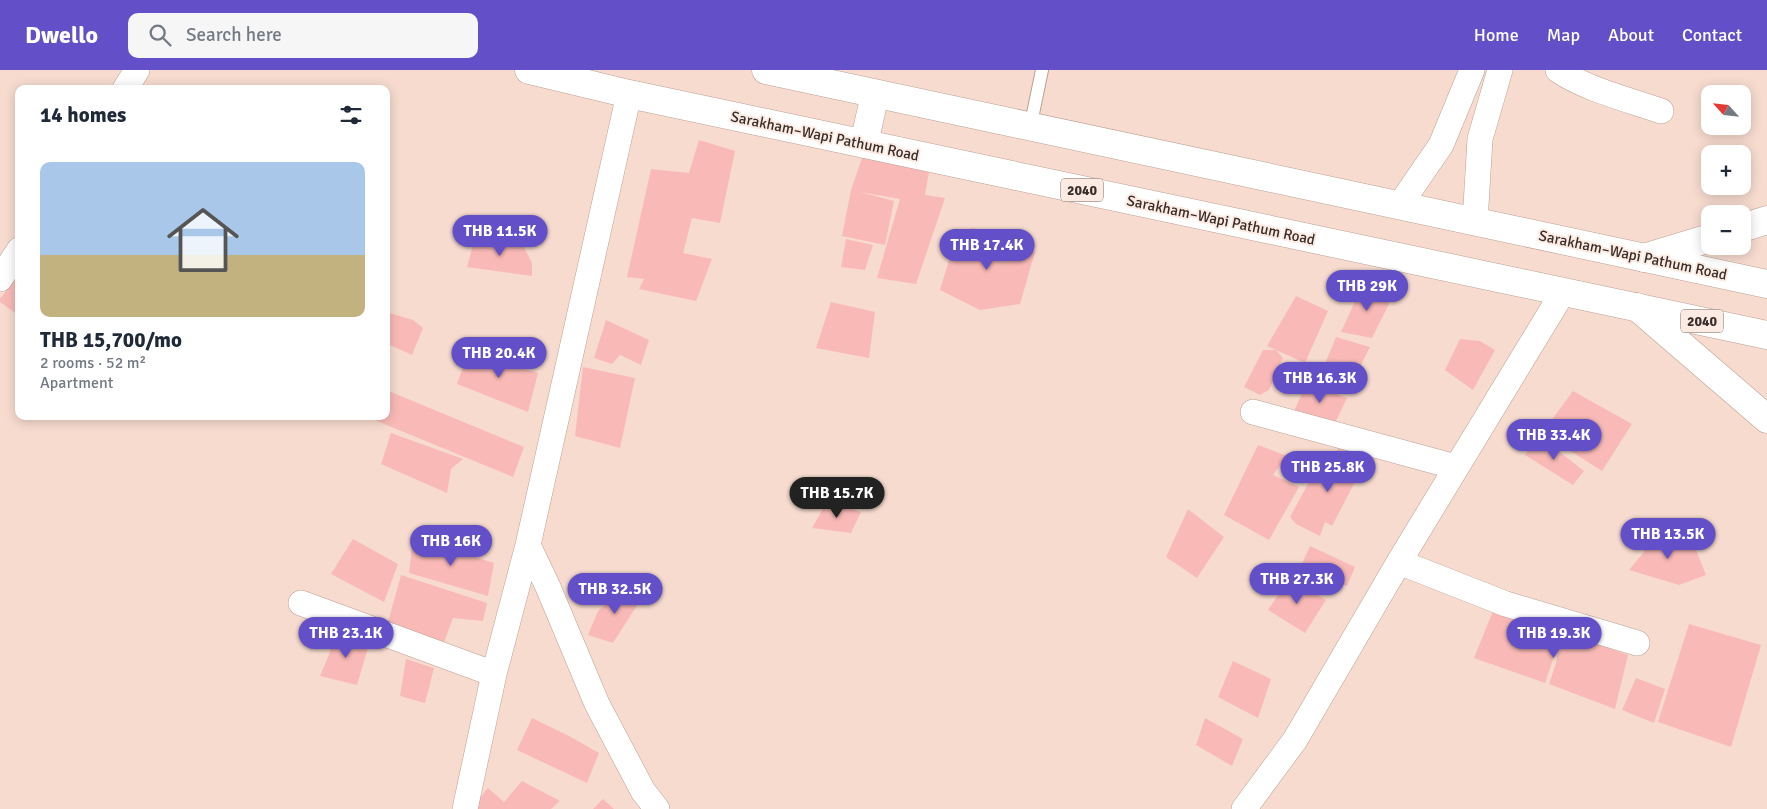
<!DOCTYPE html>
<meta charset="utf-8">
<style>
:root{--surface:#fff;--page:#f6f6f7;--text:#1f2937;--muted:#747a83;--line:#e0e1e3;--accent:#6350c9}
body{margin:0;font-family:Signika,sans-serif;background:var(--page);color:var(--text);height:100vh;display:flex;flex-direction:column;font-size:19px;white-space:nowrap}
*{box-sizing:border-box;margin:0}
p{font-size:16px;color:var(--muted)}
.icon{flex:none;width:28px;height:28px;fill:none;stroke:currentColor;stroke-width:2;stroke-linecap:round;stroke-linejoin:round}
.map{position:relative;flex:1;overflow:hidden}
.side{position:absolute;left:15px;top:15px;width:375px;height:335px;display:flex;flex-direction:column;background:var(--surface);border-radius:10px;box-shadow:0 2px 12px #0003}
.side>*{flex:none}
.needle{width:32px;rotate:297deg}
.buttons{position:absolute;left:1701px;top:15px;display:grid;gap:10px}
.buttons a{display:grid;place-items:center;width:50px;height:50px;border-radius:10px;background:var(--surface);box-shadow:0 2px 12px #0003;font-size:25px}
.price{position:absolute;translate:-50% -42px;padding:0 11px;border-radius:18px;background:var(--accent);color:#fff;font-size:16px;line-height:32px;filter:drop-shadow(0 1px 2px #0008)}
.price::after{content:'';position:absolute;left:50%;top:30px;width:15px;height:11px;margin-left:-8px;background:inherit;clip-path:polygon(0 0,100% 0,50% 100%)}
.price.selected{background:#222;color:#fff}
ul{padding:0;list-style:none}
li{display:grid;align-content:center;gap:10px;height:265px;padding:0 25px}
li+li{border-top:1px solid var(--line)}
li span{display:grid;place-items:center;height:155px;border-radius:10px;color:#555}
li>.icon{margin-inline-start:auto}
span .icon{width:90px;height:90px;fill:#fffc;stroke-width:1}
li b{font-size:21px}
h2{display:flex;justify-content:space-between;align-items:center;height:60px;padding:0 25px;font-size:21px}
header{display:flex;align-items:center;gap:30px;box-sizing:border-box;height:70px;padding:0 25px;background:var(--accent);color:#fff}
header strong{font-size:24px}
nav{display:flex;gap:28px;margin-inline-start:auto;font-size:18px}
.search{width:350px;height:45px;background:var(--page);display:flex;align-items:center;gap:12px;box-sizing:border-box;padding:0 18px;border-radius:10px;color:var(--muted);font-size:19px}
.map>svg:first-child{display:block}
.building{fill:#f9bab7}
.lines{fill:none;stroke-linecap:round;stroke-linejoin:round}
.lane-casing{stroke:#baa094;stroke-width:14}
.street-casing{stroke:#baa094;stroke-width:26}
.primary-casing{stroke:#baa094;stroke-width:29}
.highway-casing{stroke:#baa094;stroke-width:29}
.lane{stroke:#fff;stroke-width:12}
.street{stroke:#fff;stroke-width:25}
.primary{stroke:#fff;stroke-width:28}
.highway{stroke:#fff;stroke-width:28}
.labels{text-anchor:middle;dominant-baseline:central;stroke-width:4;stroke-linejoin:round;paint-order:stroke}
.shield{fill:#fcebe3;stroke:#746761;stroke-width:1}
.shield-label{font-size:14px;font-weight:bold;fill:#392e29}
.street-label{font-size:15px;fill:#392e29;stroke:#fcebe3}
</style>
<header>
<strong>Dwello</strong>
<div class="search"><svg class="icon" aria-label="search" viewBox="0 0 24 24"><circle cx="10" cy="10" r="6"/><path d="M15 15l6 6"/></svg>Search here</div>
<nav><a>Home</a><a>Map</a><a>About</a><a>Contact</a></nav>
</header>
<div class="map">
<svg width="1767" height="739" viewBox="0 0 1767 739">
<rect width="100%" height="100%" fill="#f7dbcf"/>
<path class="building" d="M699 70 735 81 720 153 692 148 683 183 712 189 696 231 639 219 644 209 627 207 651 99 689 103Z
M863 85 929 102 925 125 945 128 916 214 877 208 900 129 860 122 894 131 885 175 842 166 851 120Z
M973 158 1035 182 1020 234 980 240 940 220 957 163Z
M846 169 873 175 865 200 841 197Z
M495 170 523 175 532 193V206L467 197 474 171Z
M19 203V246L0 232V229Z
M1362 216 1384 219 1389 234 1372 268 1341 262Z
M1296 226 1328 241 1305 293 1276 280 1283 288 1269 320 1260 325 1244 317 1263 280H1276L1267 276Z
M831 232 875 242 869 288 816 278Z
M386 242 413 250 423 258 412 285 386 273Z
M606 250 649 270 641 295 620 285 612 294 594 288Z
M1336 267 1370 277 1347 322 1318 311Z
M1460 269 1480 271 1495 280 1473 320 1445 300Z
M487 282 525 293 523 299 538 303 528 342 457 314 468 283 485 289Z
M583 297 635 308 620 378 575 366Z
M1307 313 1347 328 1335 353 1293 343Z
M386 320 524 377 513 407 365 346H386Z
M1573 321 1632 354 1602 401 1542 363Z
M391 363 463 389 451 399 447 423 381 394Z
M1538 365 1584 401 1573 415 1525 385Z
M1258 375 1287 386 1273 405 1299 417 1269 470 1224 445Z
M1338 379 1368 387 1332 456 1325 452 1320 466 1296 454 1290 447 1309 412 1324 413Z
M827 432 861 442 851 463 812 458Z
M1188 439 1224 467 1197 508 1166 487Z
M1644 458 1696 480 1706 505 1679 515 1629 500 1644 482Z
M413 468 494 493 488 526 409 503Z
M353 469 398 494 384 532 331 504Z
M1310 476 1355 497 1347 516 1332 509 1328 521 1297 505Z
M401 505 487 533 483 551 453 548 444 572 388 552Z
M1290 508 1326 530 1305 563 1268 540Z
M627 516 645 523 613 573 588 565 598 541Z
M1493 541 1561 567V561L1628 585 1615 639 1549 614 1556 593 1560 569 1545 613 1474 588Z
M1689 554 1761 575 1731 677 1658 652Z
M338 563 370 571 357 615 320 606Z
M406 589 434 598 425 633 400 626Z
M1233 591 1271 609 1258 648 1218 627Z
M1636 608 1665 619 1654 653 1622 640Z
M532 648 569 666 599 683 587 713 517 680Z
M1205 648 1243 669 1232 696 1196 675Z
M522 711 560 731 551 739H471L488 718 504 732Z
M603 729 614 739H593Z"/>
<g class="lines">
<g class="lane-casing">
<path id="lane" d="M1030 58 1042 0"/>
</g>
<g class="street-casing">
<path id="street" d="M1558 0C1585 19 1630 30 1661 41
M125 19 137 0
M1399 136 1441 75 1472 0
M1475 152 1480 69 1500 0
M0 209 19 180
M1253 342 1456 397
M528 475 548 517 597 634 643 721 657 739
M1399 492 1506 534 1637 573
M301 533 494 604
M465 739 494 604 528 475 629 24
M1244 739 1295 670 1399 492 1563 222"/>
</g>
<g class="primary-casing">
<path id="primary" d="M529 0 629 24 1767 265
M766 0 1767 214
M864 74 875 24"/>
</g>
<g class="highway-casing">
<path id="highway" d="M1742 158 1767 150
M1644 188 1710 168
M1637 237 1767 349"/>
</g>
<use href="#lane" class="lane"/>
<use href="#street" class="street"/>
<use href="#primary" class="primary"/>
<use href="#highway" class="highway"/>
</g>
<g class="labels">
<g class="shield">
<rect x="1061" y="108.5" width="42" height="23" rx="4"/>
<rect x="1681" y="239.5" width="42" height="23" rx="4"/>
</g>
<g class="shield-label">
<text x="1082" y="120">2040</text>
<text x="1702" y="251">2040</text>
</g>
<g class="street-label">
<text transform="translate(825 66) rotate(12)">Sarakham–Wapi Pathum Road</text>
<text transform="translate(1221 150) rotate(12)">Sarakham–Wapi Pathum Road</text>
<text transform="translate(1633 185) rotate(12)">Sarakham–Wapi Pathum Road</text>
</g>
</g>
</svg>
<div class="buttons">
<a><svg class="needle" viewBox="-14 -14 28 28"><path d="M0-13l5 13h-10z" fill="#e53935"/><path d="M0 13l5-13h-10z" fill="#747a83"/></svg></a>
<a>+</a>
<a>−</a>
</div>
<b class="price" style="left:500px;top:187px">THB 11.5K</b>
<b class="price" style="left:987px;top:201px">THB 17.4K</b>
<b class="price" style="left:1367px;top:242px">THB 29K</b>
<b class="price" style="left:499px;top:309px">THB 20.4K</b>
<b class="price" style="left:1320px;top:334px">THB 16.3K</b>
<b class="price" style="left:1554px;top:391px">THB 33.4K</b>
<b class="price" style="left:1328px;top:423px">THB 25.8K</b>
<b class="price selected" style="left:837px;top:449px">THB 15.7K</b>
<b class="price" style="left:1668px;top:490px">THB 13.5K</b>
<b class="price" style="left:451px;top:497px">THB 16K</b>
<b class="price" style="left:1297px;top:535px">THB 27.3K</b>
<b class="price" style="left:615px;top:545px">THB 32.5K</b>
<b class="price" style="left:346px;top:589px">THB 23.1K</b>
<b class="price" style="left:1554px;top:589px">THB 19.3K</b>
<section class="side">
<h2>14 homes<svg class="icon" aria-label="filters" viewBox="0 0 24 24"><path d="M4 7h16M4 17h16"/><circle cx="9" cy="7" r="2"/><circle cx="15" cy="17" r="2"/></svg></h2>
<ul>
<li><span style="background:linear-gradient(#a9c7e8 60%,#c2b280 0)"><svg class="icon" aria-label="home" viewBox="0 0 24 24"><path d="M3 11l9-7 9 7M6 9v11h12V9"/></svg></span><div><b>THB 15,700/mo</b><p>2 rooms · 52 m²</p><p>Apartment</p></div></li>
</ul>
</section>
</div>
